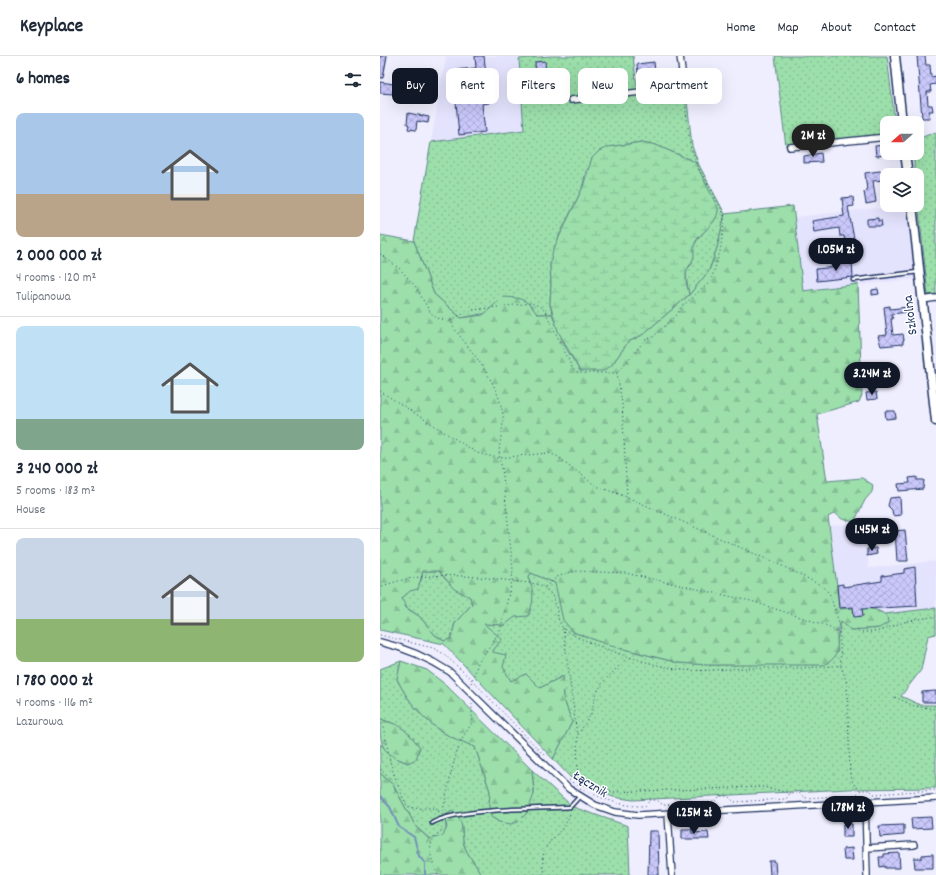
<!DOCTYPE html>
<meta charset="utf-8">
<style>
:root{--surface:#fff;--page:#f2f2f3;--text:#1f2937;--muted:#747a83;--line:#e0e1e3;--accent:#111827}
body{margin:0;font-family:Dekko,sans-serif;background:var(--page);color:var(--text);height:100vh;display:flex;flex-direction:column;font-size:15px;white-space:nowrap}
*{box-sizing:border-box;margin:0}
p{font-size:13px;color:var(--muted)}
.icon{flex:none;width:22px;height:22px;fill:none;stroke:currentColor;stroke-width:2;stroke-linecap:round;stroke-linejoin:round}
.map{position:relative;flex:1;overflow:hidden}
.side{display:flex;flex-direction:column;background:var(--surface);width:380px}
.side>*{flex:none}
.hud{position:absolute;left:12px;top:12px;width:380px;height:36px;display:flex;gap:8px}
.needle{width:26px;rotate:249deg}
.tools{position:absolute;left:500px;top:60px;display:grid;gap:8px}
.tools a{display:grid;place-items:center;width:44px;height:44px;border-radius:8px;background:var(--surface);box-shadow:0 4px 16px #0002;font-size:20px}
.price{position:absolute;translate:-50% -34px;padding:0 9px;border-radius:14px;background:var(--accent);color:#fff;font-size:13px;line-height:26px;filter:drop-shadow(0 1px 2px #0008)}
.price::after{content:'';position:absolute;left:50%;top:24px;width:12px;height:9px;margin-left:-6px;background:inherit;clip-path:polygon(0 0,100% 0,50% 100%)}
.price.selected{background:#222;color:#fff}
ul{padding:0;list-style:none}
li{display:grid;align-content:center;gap:8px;height:212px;padding:0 16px}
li+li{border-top:1px solid var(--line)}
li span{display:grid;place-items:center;height:124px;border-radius:8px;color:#555}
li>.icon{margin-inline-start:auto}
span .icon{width:72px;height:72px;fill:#fffc;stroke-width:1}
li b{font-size:17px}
h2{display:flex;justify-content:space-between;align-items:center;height:48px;padding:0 16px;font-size:17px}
.pill{padding:0 14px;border-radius:8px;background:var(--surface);box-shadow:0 4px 16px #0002;font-size:14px;line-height:36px}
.pill.selected{background:var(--accent);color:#fff}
header{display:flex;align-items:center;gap:24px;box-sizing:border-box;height:56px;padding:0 20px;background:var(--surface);border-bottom:1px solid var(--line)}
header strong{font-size:19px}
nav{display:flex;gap:22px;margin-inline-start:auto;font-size:14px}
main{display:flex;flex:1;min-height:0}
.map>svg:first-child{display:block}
.built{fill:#e4e3fd}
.grass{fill:url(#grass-dots);stroke:#5c8784}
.forest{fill:url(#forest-firs);stroke:#5c8784;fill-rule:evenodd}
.wetland{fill:url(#wetland-marsh);stroke:#5c8784}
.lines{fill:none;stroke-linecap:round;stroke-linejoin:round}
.stream{stroke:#7391b9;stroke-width:2}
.building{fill:url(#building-cross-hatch);stroke:#1b2f5e}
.lane-casing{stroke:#1b2f5e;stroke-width:5.5}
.street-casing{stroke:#1b2f5e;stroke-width:8}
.secondary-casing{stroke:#1b2f5e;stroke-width:11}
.path{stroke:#1b2f5e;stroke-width:1;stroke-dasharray:1 3;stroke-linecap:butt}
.lane{stroke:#fff;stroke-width:2.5}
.street{stroke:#fff;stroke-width:5.5}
.secondary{stroke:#fff;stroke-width:8}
.labels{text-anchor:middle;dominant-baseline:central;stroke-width:3;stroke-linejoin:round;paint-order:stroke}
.street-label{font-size:14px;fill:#1b2f5e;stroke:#fff}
</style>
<header>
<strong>Keyplace</strong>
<nav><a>Home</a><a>Map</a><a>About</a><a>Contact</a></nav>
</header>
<main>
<section class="side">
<h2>6 homes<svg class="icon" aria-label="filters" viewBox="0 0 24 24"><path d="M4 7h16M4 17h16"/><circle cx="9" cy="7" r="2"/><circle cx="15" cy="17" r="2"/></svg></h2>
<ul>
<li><span style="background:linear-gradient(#a9c7e8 65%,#b9a48a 0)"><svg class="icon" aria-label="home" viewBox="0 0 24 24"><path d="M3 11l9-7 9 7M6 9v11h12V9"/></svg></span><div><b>2 000 000 zł</b><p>4 rooms · 120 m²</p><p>Tulipanowa</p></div></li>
<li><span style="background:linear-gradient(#bfe0f5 75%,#7fa58c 0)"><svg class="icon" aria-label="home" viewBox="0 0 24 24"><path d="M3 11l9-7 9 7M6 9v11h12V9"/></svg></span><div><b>3 240 000 zł</b><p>5 rooms · 183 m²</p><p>House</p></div></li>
<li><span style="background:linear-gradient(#c9d6e8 65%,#8fb573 0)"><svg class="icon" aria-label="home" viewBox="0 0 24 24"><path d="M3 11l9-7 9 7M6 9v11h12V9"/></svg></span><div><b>1 780 000 zł</b><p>4 rooms · 116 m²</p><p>Lazurowa</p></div></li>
</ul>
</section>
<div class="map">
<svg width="556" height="819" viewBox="0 0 556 819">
<defs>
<pattern id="grass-dots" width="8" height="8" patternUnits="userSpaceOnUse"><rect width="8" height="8" fill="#9cdfab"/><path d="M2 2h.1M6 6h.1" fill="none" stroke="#86c096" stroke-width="1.8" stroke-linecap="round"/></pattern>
<pattern id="forest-firs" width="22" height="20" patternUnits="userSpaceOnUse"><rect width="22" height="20" fill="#9cdfab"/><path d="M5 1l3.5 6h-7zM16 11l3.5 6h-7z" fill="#86c096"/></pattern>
<pattern id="wetland-marsh" width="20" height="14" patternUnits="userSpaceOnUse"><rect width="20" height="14" fill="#9cdfab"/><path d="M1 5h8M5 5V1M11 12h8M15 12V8" fill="none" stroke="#86c096"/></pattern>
<pattern id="building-cross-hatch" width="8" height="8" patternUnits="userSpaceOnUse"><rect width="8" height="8" fill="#cac8fa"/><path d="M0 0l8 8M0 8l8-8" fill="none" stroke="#adacd9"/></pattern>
</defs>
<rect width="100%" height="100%" fill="#efeefe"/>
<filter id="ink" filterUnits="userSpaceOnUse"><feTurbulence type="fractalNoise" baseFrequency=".025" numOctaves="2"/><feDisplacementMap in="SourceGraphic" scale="8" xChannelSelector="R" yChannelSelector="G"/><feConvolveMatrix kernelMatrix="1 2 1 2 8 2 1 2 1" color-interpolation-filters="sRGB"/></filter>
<g filter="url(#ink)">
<path class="built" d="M66 0H138L145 74 51 86Z
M527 149 535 223 423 235 414 161Z
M483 466 489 512 556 505V552L461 563 450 470Z"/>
<path class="grass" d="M170 0H253L257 31 305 26 312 90 319 109 345 158 337 192 329 215 309 239 306 220 307 213 312 208 313 191 318 183 336 162 315 106 276 89 262 86 228 91 206 115 202 133 179 180 170 208 171 227 170 248 172 258H157L150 249 81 262 54 238 34 185 51 86 144 74 139 3Z
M395 0H507L515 67H507V81L406 91Z
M556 76V238L548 239 537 136V119H535L533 97H537V83Z
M43 515H59L66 524 90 541 92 548 75 567 71 583 64 585 55 579 39 560 27 552 22 542 41 525Z
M151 517 175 527 193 576 232 590 299 607 329 609 400 608 457 597V584L461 565 471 574 499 572 507 560 505 558 556 552V578L548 580 541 614 521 640 540 649H556V732L469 733 253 744 233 741 191 722 173 703 192 666 184 644 183 620 160 632 131 625 112 596 104 568 125 569 151 529 148 522Z
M21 605 17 623C27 644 44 665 64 677 72 682 86 687 95 691L110 735 109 750 154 738 152 714 193 751 248 770 250 819H101C97 809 87 799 84 789 80 775 86 767 72 755L64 760C68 776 67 782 50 783L36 771 13 729 0 717V688L18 703 28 707 40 692C33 683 27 674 17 669 11 666 6 666 0 662V613Z"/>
<path class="forest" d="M413 150 423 235 478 228 482 339 479 346 437 358 447 425 482 422 493 429 492 436 485 444 474 466 462 463 455 457 448 461 460 553C475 552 494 549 507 560L508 567 499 572 471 574 461 565C450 582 468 599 443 609H329L299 607 232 590 193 576 183 564 175 527 151 517 148 522C155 536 154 546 148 560L135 561 125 569 104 568 122 583 112 596 126 599 123 611 131 625 146 618 160 632 183 620 184 644 192 666 173 703 64 588 0 574V179L34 185 54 238 81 262 103 259 123 241C141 242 146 242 157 258H172L186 292 200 315 231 310 248 286 262 279 309 239 329 215 337 192 345 158ZM43 515H59L74 533 90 541 92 548 75 567 71 583 64 585 55 579 39 560 26 552 22 542 30 535 38 533Z
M21 605 47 614 66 629 152 714 154 738 147 757 138 766 131 768 119 766 111 761 109 750 110 735 95 691C86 687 72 682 64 677 44 665 27 644 17 623Z
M0 662C6 666 11 666 17 669 27 674 33 683 40 691L36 703 28 707C0 696 0 690 0 662Z
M0 717 13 729 36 771 49 783 63 780 67 771 64 760 72 755C86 767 80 774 84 789 87 799 97 809 101 819H0Z"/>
<path class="wetland" d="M262 86 276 89 315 106 338 152C339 166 323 174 316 185 313 191 314 194 314 200 313 206 309 209 307 214 304 221 308 232 309 239L262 279 248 286 231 310 223 315H200L178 275 170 248 171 227 170 208 173 194 202 133 212 102 219 95 228 91Z"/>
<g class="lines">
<path class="stream" d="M0 740 10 751 19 771 34 781 39 800 45 807V819"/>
</g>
<path class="building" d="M0 0H7L3 22H0Z
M95 0H104L109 47 102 48 105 76 79 79 73 14 96 12Z
M537 0H545L546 9H550L551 21 556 20V28L550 29 551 36H547L548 49H552L553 55H549L550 62H542Z
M165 5 166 23 156 24 155 6Z
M274 6 275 16 258 18 257 8Z
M20 25 26 26 25 32 19 31Z
M0 26 14 28 13 38 0 37Z
M28 57 49 61 48 67 37 65 36 74 28 73 29 69 27 68Z
M505 89 507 99 496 100 495 90Z
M441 97 442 106 424 107V100Z
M507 114 506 124 493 125 496 146 486 148 484 136 487 135 485 117Z
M473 141 474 150 468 151 475 188 466 189 464 180H460L459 172 434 176 432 165 464 160 462 142Z
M498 162V165L501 164 502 170H487V163Z
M472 205 473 221 437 225 436 213 457 211 456 207Z
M498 233 499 238 492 239V234Z
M510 250V253L528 251V256L511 258 513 263H511L513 279 523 278 524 284H523V288L501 290 498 280 507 279 504 251Z
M505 310H514L515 317 505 318Z
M496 336 497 343 487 344 486 337Z
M505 355H515L516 362 506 363Z
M537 421V424H544L543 433 519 435 518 428 530 427 529 422Z
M520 441 521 459 513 460 512 454 508 450 510 442Z
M525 474 528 505H517L515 475Z
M496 492 497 498 487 500V493Z
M535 511 537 550 482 553 483 560 474 561 473 551 459 552 457 529 463 528V531L502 525V520L524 517V513Z
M556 635V646H542V636Z
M551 761 552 772 532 773 531 762Z
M463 768H472V781H463Z
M524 769V779L500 781 499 770Z
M302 773H312V777L328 776 329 783H302Z
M269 775H278L279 819H268Z
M472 792 473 804H464L463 793Z
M519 797 520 812H505V810L500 811 499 801H504V798Z
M553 798V812H535L534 802H542V799Z
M389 805H395L396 819H390Z"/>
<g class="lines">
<g class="lane-casing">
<path id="lane" d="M473 224 538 216
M52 767C78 752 158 753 190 751L200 740"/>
</g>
<g class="street-casing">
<path id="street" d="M191 44 304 31 300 0
M410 91 507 81
M542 244 556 242
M0 586C26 592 47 601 70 616L189 733 215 749 235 756 258 759 556 742
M485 746 487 819
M288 758 292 819
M487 792 534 789"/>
</g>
<g class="secondary-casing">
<path id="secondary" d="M515 0 522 67
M525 97 528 119
M532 149 556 365"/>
</g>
<path class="path" d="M0 198 20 213 35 230 50 256 57 262 71 265
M0 335 97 397 118 402 168 397 177 400 216 430 247 441 411 514 444 531 450 539 459 567 461 609C431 613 402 612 373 612 350 612 326 616 303 614 271 610 223 593 193 579 166 567 188 540 157 528 105 522 50 511 0 531
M247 441 242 347 237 317 265 284 273 281 297 259 301 251 328 228 332 221 340 196 344 168V158L318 110 310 90 304 37
M165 531 177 521 194 515 245 517 371 545 448 570 459 576
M183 572 197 679
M478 576H496L524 566 556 560
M0 579 53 592 64 598 92 624 165 700
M461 610 467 627 470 718 473 727 480 734
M91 627 98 607 120 575 132 525 133 513 122 411C115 394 124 377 123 360 119 326 93 298 74 272L71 265 78 260 93 254 151 247 159 250 165 255 193 313 198 317H237
M515 641 534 650 556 653
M0 664C6 678 7 690 10 705 14 720 20 735 27 750 37 755 47 750 58 753L60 759
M0 713 17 729
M189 724 196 729
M199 728 233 736 383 731 410 737
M198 730 197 680 211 658 216 638 223 626 248 601
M200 732C221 742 241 751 265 750L270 744H277L283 749 335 746 340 740H348L354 746 406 743 410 737H419L425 742 476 739 481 734H490L494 738 556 734
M62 759 73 709 81 684 92 667V647
M58 819C50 802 45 787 61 775L63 768
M164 819C163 812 162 803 164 796 169 781 187 774 190 756"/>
<use href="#lane" class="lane"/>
<use href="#street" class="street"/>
<use href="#secondary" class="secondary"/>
</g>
</g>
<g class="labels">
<g class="street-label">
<text transform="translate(531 259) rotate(-97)">Szkolna</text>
<text transform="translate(210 729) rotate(32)">Łącznik</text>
</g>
</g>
</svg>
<div class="tools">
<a><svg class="needle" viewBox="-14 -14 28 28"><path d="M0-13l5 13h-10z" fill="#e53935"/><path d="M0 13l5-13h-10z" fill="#747a83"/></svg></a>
<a><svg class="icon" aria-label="layers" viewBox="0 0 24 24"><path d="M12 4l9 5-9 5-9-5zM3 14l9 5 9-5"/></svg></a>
</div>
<b class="price selected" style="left:433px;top:102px">2M zł</b>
<b class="price" style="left:456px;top:216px">1.05M zł</b>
<b class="price" style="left:492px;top:340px">3.24M zł</b>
<b class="price" style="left:492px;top:496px">1.45M zł</b>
<b class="price" style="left:468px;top:774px">1.78M zł</b>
<b class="price" style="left:314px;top:779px">1.25M zł</b>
<div class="hud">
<a class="pill selected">Buy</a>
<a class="pill">Rent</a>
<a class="pill">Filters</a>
<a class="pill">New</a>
<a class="pill">Apartment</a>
</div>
</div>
</main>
